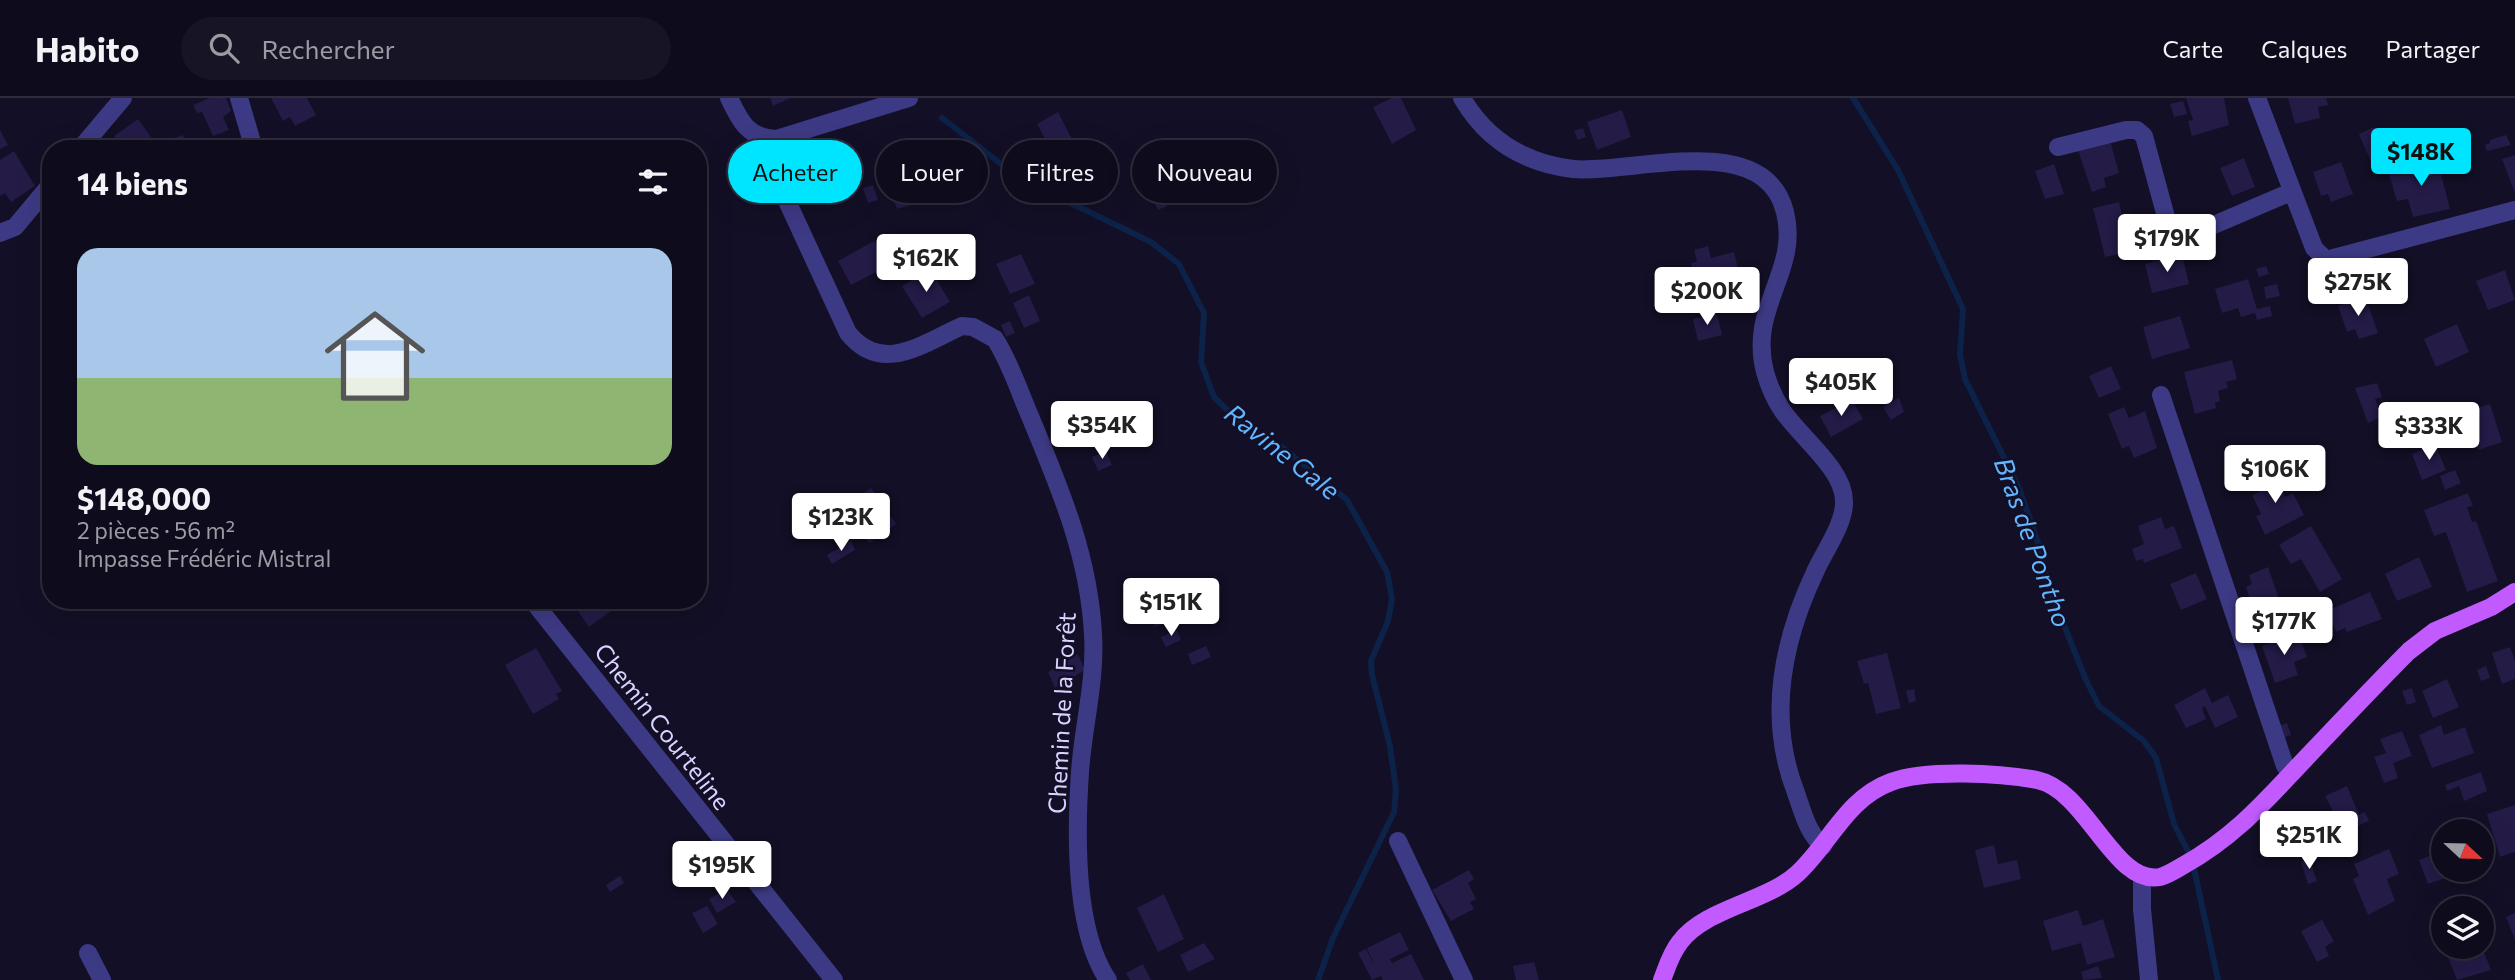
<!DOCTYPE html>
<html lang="fr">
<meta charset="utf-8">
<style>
:root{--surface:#0e0b1c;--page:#171425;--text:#f1f3f6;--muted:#9b9ba3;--line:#2e2b3b;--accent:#00e5ff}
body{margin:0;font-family:Commissioner,sans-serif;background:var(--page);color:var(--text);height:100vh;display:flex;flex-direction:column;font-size:26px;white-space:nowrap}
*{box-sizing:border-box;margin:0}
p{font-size:23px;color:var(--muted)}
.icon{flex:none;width:38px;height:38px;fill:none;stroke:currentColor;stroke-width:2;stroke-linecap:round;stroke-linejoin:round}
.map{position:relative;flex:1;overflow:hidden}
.panel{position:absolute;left:42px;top:42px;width:665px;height:469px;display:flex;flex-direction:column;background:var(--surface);border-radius:28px;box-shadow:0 7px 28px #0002,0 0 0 2px var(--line)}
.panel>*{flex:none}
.banner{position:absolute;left:728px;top:42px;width:665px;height:63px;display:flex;gap:14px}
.needle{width:46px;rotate:112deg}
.tools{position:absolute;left:2431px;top:721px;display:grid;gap:14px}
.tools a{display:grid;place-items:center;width:63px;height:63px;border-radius:50%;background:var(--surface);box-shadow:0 7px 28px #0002,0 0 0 2px var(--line);font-size:35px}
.price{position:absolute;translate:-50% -60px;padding:0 16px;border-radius:7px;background:#fff;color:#222;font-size:23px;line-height:46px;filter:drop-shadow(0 2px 4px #0008)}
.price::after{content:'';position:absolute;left:50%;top:42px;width:21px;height:16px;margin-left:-10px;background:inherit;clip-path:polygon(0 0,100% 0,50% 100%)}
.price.selected{background:var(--accent);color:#111}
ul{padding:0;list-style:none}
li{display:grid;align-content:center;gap:14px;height:371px;padding:0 35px}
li+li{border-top:2px solid var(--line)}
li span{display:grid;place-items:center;height:217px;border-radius:21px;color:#555}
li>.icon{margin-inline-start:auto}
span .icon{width:126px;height:126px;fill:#fffc;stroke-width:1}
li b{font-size:30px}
h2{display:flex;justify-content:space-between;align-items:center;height:84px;padding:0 35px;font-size:30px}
.pill{padding:0 24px;border-radius:32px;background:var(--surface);box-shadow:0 7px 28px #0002,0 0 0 2px var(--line);font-size:24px;line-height:63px}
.pill.selected{background:var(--accent);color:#111}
header{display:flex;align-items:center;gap:42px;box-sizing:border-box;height:98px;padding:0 35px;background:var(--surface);border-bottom:2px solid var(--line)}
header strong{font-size:33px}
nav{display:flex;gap:38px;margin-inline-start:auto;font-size:24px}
.search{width:490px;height:63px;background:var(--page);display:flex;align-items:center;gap:18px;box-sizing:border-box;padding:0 24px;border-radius:38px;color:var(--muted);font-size:26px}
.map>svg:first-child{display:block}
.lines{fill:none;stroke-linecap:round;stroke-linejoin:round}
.stream{stroke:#0c2248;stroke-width:6}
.building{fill:#241b47}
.minor{stroke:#3d3a85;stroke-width:18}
.major{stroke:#c25bff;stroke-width:18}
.labels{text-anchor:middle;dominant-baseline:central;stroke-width:5;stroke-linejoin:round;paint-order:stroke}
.street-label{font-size:24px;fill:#d9d4ff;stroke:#130f26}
.water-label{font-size:26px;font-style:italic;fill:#62b6ff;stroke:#130f26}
</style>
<header>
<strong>Habito</strong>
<div class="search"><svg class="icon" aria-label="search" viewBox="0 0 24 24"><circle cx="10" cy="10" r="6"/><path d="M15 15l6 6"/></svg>Rechercher</div>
<nav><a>Carte</a><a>Calques</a><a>Partager</a></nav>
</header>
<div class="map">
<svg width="2515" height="882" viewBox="0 0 2515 882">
<rect width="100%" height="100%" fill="#130f26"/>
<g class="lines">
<path class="stream" d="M1853 0 1898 72 1963 211 1960 257 1965 281 2019 390 2041 453 2048 487 2086 582 2099 608 2144 643 2156 660 2174 726 2192 761 2218 882
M942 20 1019 80 1151 144 1179 166 1204 215 1201 264 1214 299 1245 329 1282 349 1347 402 1387 474 1392 501 1388 523 1371 563 1372 577 1390 648 1396 692 1394 714 1333 840 1318 882"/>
</g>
<path class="building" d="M210 0H226L231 13 223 19 229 32 213 38 202 14 197 15 193 7Z
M271 0H307L316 17 295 28 290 19 283 23Z
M770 0H791L773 8Z
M1392 0H1401L1416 32 1392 46 1373 9Z
M2186 0H2224L2229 27 2192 38 2188 23 2193 22Z
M2288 0H2326L2328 7 2318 9 2320 20 2295 26Z
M2183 3 2187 16 2174 19 2170 6Z
M1622 12 1631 39 1597 52 1587 24Z
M1058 14 1073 43 1050 50 1037 26Z
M138 21 151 39 135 51H104L117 41 114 38Z
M2374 29 2382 49 2391 45 2394 53 2371 64 2359 36Z
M1583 30 1586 39 1578 42 1574 33Z
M0 32 8 47 0 51Z
M183 37 187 47 198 43 201 51H171L168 42Z
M2506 37 2511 47 2487 53 2485 47 2490 45V42Z
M2110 42 2119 75 2104 80 2106 89 2092 94 2078 52Z
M2422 50 2425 60 2407 65 2405 54Z
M14 53 35 88 11 104 5 95 0 98V62Z
M2515 57V95L2502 61Z
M2244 60 2255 89 2232 98 2220 70Z
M2437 61 2450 111 2413 119 2408 101 2397 103 2388 73Z
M2341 64 2353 96 2331 104 2328 96 2321 98 2313 74Z
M2054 66 2064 96 2045 101 2035 73Z
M1150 68 1167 108 1158 112 1141 72Z
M873 87 878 102 868 105 863 90Z
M909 89 914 106 897 111 891 95Z
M2119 104 2122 117 2130 115 2133 128 2139 127 2144 151 2105 159 2093 110Z
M874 143 888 168 851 187 838 163Z
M1708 148 1711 160 1734 154 1740 179 1720 183 1718 176 1694 182 1691 165 1697 164 1694 152Z
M1021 156 1035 186 1010 196 996 166Z
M2182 157 2189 186 2152 195 2145 166Z
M2266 168 2269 176 2259 179 2256 171Z
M930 171 950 204 922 220 902 188Z
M2505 172 2515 202 2488 212 2476 183Z
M2248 181 2257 211 2270 208 2272 218 2257 222 2255 215 2241 219 2238 210 2222 215 2215 191Z
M2277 186 2280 198 2266 201 2264 189Z
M1029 197 1040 223 1024 230 1013 205Z
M2365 198 2378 235 2359 241 2355 231 2347 234 2338 208Z
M1717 216 1722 237 1698 243 1693 221Z
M2180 218 2190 250 2152 261 2143 229Z
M1010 223 1015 235 1006 239 1001 227Z
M2457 226 2469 254 2436 269 2424 241Z
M2232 262 2237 281 2226 284 2228 290 2218 293 2220 303 2215 305 2216 310 2195 316 2184 274Z
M2111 268 2121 291 2099 300 2089 278Z
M2377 285 2382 299 2375 301 2382 319 2368 325 2355 290Z
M1899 300 1904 314 1891 322 1883 309Z
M1852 301 1863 321 1831 339 1820 318Z
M2490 306 2502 344 2478 352 2466 314Z
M2124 309 2129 320 2145 313 2157 350 2134 360 2129 348 2122 351 2108 316Z
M2435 346 2446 372 2422 382 2412 356Z
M1106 353 1112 367 1098 373 1092 359Z
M2455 372 2461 385 2445 392 2440 378Z
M2273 375 2285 399 2293 395 2304 417 2265 437 2256 418 2261 416 2252 397 2259 394 2254 384Z
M871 390 896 426 869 445 844 409Z
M2468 395 2473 408 2467 409 2472 424 2476 423 2498 483 2467 494 2446 434 2434 438 2424 412Z
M2161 419 2165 431 2174 428 2182 450 2144 465 2143 461 2136 463 2132 451 2144 446 2138 428Z
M2311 428 2342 481 2320 494 2301 461 2291 466 2279 447Z
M851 443 855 452 832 466 827 457Z
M2419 459 2432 489 2397 503 2385 476Z
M2268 469 2279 501 2260 508 2257 499 2250 502 2246 489 2252 486 2249 477Z
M2196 475 2207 501 2181 512 2170 486Z
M1187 488 1197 511 1155 529 1146 507Z
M2370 494 2382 521 2347 534 2345 530 2336 534 2327 513Z
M578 502H626L589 529 573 506Z
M1177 532 1181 542 1166 549 1161 539Z
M2298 534 2307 559 2294 564 2298 577 2275 585 2262 548Z
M1206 548 1211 559 1192 567 1188 556Z
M2510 549 2515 563V581L2502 586 2492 555Z
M536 550 562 593 556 596 559 601 533 616 505 567Z
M1887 555 1901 610 1876 616 1868 585 1864 586 1857 563Z
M1078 556 1085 572 1055 590 1048 574Z
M2486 568 2490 580 2481 583 2477 572Z
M2447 581 2459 609 2433 620 2422 593Z
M2205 590 2212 605 2228 597 2238 619 2215 630 2205 608 2202 610 2206 621 2186 630 2174 607Z
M2412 590 2416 604 2407 607 2402 593Z
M1914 591 1916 603 1909 605 1906 593Z
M2287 625 2291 637 2279 641 2276 629Z
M2441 627 2444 637 2465 629 2474 655 2432 670 2419 637Z
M2402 633 2412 658 2393 665 2398 680 2384 685 2374 659 2386 655 2380 641Z
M2481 674 2487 693 2464 703 2459 688 2447 693 2445 687Z
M2347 688 2359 717 2365 714 2369 723 2344 734 2325 698Z
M2515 707V754L2500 759 2487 716Z
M1994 747 1998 766 2017 762 2021 781 1984 790 1975 752Z
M2389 751 2399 776 2387 781 2395 803 2368 817 2353 781 2359 778 2354 766Z
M2442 753 2443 772H2449L2451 778 2428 786 2419 762Z
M2309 760 2317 783 2308 786 2301 764Z
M1469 772 1474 781 1468 785 1476 801 1470 804 1474 811 1451 823 1432 792Z
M620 778 624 785 610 794 606 787Z
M727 791 736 804 717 815 709 801Z
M1164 796 1184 841 1158 854 1137 810Z
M707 808 718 826 703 835 692 815Z
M2078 812 2083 828 2103 821 2115 859 2087 867 2081 845 2052 853 2043 823Z
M2515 815V842L2506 819Z
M2322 822 2334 843 2325 849 2329 858 2317 864 2301 833Z
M1400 834 1409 852 1390 861 1392 865 1411 856 1424 882H1383L1381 878 1372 882 1358 855 1366 851 1375 868 1367 850Z
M1204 845 1215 861 1188 874 1180 857Z
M2460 849H2482L2491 872 2457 882 2446 854Z
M1534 864 1539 882H1516L1513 868Z
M1143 866 1151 882H1130L1126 875Z
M2098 868 2102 880 2083 882 2081 874Z"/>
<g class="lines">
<path class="minor" d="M239 0 254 51
M729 0C740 23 748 40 776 41L909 0
M1462 0C1487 43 1524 65 1573 71 1630 77 1764 30 1785 114 1800 174 1748 208 1765 274 1769 288 1774 300 1782 312 1799 338 1844 371 1844 403 1845 425 1825 452 1816 472 1783 541 1767 618 1795 692 1802 711 1807 735 1823 748
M2257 0 2314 150 2326 162 2515 112
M757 38 848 235C882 277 922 246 962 228L973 229 995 241C1011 266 1020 296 1032 323 1061 393 1089 459 1093 536 1096 583 1083 628 1080 674 1076 733 1074 832 1108 882
M2058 49 2126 32H2137L2144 38 2169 130 2188 138 2291 94
M80 51 123 0
M0 135 15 129 51 86
M2161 297 2285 668 2293 674
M532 502 834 882
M1398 743 1464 882
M2142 779V811L2149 882
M88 855 102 882"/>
<path class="major" d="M1662 882C1667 869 1671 855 1680 844 1705 810 1767 804 1798 775 1830 745 1847 700 1891 684 1926 671 2000 675 2037 682 2087 692 2114 788 2160 779 2168 777 2177 771 2184 767 2236 738 2266 702 2306 660 2340 624 2374 588 2409 553L2435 533 2491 509 2515 494"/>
</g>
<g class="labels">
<g class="street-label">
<text transform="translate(1061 615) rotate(-87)">Chemin de la Forêt</text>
<text transform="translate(663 628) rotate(52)">Chemin Courteline</text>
</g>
<g class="water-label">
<text transform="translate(1283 353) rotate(38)">Ravine Gale</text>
<text transform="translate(2034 444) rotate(70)">Bras de Pontho</text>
</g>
</g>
</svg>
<div class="tools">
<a><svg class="needle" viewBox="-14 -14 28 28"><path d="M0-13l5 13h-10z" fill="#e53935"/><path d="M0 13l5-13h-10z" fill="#9b9ba3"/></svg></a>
<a><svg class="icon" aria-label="layers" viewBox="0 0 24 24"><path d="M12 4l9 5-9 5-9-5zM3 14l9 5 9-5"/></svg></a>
</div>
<b class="price selected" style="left:2421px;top:90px">$148K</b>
<b class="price" style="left:2167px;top:176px">$179K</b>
<b class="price" style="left:926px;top:196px">$162K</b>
<b class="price" style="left:2358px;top:220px">$275K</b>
<b class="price" style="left:1707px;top:229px">$200K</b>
<b class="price" style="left:1841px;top:320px">$405K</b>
<b class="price" style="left:1102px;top:363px">$354K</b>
<b class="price" style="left:2429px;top:364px">$333K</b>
<b class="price" style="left:2275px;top:407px">$106K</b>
<b class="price" style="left:841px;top:455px">$123K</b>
<b class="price" style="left:1171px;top:540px">$151K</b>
<b class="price" style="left:2284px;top:559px">$177K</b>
<b class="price" style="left:2309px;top:773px">$251K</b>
<b class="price" style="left:722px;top:803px">$195K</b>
<div class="banner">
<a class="pill selected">Acheter</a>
<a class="pill">Louer</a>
<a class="pill">Filtres</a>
<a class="pill">Nouveau</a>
</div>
<section class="panel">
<h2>14 biens<svg class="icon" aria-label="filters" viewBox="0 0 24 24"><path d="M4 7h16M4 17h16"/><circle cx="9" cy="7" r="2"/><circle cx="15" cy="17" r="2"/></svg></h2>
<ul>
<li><span style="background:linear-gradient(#a9c7e8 60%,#8fb573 0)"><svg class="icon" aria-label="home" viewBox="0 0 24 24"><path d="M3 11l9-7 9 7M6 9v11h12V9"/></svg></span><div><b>$148,000</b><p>2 pièces · 56 m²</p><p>Impasse Frédéric Mistral</p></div></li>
</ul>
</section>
</div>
